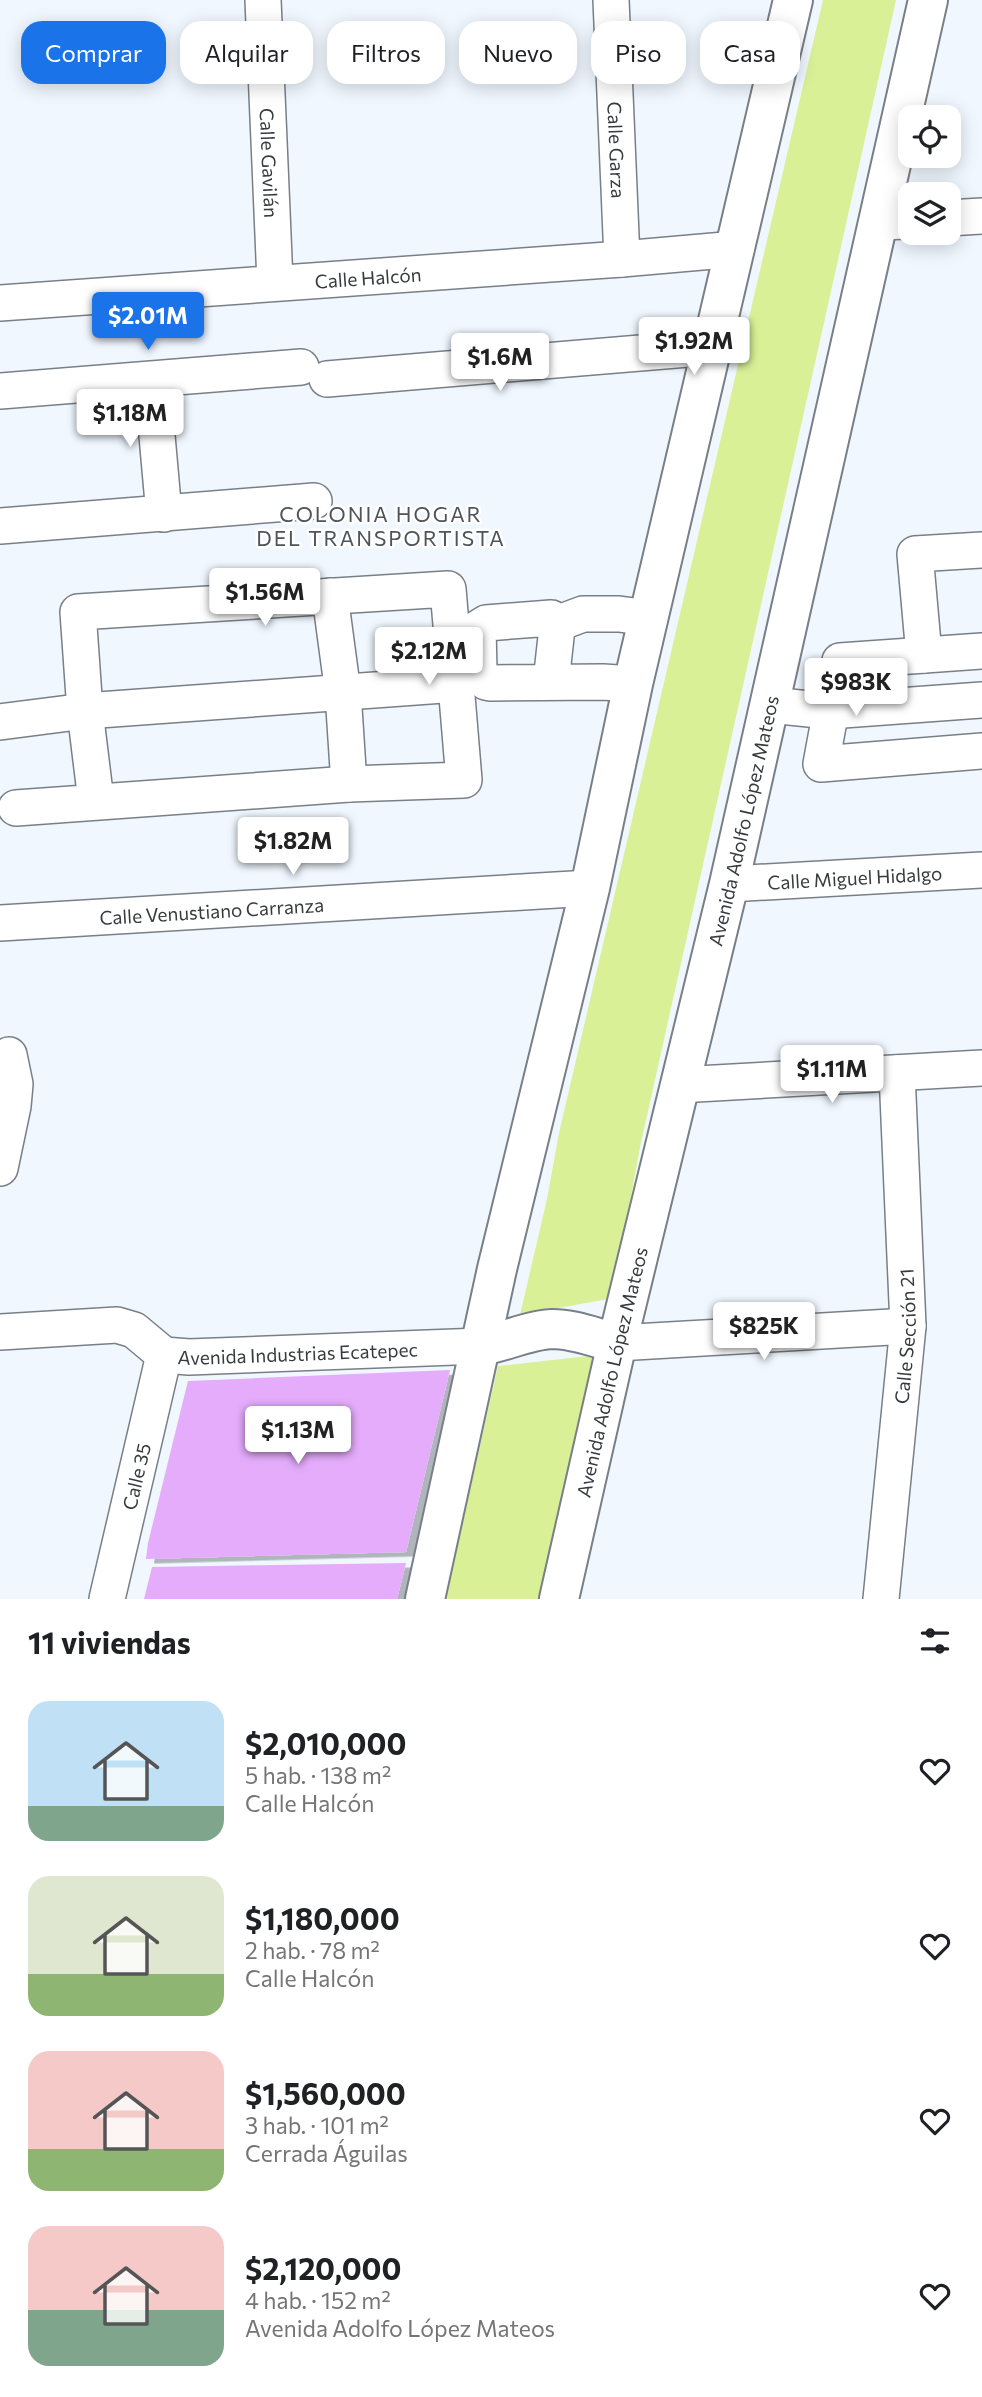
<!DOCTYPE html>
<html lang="es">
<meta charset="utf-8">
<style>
:root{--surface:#fff;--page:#f2f2f2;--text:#202124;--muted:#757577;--accent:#1a73e8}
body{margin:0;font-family:Commissioner,sans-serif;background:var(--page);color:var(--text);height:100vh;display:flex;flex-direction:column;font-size:26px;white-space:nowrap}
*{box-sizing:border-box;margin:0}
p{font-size:23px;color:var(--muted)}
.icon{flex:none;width:38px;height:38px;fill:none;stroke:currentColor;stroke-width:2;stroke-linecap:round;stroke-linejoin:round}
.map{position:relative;height:1599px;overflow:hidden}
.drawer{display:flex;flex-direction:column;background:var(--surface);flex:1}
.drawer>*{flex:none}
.top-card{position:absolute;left:21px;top:21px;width:942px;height:63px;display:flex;gap:14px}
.controls{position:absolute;left:898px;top:105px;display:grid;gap:14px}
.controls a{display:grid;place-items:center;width:63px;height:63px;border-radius:14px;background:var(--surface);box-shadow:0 4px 18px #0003;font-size:35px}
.price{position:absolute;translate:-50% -60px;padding:0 16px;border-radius:7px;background:#fff;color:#222;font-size:23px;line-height:46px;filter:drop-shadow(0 2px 4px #0008)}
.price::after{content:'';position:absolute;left:50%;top:42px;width:21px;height:16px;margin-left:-10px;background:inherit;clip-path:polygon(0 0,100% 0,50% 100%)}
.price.active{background:var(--accent);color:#fff}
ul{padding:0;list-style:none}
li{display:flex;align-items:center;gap:21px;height:175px;padding:0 28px}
li span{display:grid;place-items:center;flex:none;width:196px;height:140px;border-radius:21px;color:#555}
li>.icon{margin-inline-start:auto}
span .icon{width:84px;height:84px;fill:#fffc;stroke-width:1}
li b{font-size:30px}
h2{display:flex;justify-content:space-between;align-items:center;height:84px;padding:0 28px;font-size:30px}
.chip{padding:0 24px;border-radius:21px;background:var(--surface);box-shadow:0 4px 18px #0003;font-size:24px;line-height:63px}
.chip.active{background:var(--accent);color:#fff}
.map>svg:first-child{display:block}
.green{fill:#daf097}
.building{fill:#e5acfc;filter:url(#shadow)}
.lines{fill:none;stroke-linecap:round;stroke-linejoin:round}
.minor-casing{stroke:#797f86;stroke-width:38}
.major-casing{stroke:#797f86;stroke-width:42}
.minor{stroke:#fff;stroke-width:35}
.major{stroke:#fff;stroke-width:38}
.labels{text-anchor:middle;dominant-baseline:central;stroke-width:5;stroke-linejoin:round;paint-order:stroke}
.street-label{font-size:19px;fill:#383b3e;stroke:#fff}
.neighbourhood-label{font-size:21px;letter-spacing:2px;fill:#4e545a;stroke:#fff}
</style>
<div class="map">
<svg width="982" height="1599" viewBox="0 0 982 1599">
<defs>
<filter id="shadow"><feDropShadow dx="8" dy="4.5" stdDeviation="0" flood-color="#0004"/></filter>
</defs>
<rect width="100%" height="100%" fill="#f0f7ff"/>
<path class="green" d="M823 0H896L640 1147 628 1213 608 1299 520 1315 547 1199 559 1133Z
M597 1355 539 1599H445L498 1366Z"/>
<path class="building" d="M450 1370 406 1552 146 1559 148 1543 188 1381Z
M406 1563 397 1599H144L152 1567Z"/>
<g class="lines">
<g class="minor-casing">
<g id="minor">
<path id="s1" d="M263 0 275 282"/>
<path id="s2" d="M611 0 622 259"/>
<path d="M948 218 982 216"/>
<path d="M877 222 910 221"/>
<path id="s3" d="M0 303 622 259 736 249"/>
<path d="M327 379 712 347"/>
<path d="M152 380 164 514"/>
<path d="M0 391 301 367"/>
<path d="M0 526 314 501"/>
<path d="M330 596 343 693 349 784"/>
<path d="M556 624 583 614H619L649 618"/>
<path d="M982 651 840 661 821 764 982 751"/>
<path d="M924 655 915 554 982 550"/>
<path d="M551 682 557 628 551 618 486 623 478 628 479 671 486 682 491 683 603 682 633 684"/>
<path d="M770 705 829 711 982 700"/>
<path d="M0 722 85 711 457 684"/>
<path d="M16 808 349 784 464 780 448 589 78 612 85 711 96 801"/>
<path id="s4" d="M729 884 982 870"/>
<path id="s5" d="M0 923 590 888"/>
<path d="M679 1085 982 1068"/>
<path d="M0 1168 13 1106 15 1084 9 1055"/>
<path id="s6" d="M0 1332 117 1325 134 1330 164 1355 189 1357 481 1346"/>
<path d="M617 1343 908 1326"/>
<path id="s7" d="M107 1599 164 1355"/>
<path id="s8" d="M881 1599 908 1326 897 1073"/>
</g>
</g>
<g class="major-casing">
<g id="major">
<path d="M481 1346C505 1342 528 1330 552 1329 575 1329 595 1338 617 1343"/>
<path d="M425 1599 497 1269 590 888 633 684 793 0"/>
<path id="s9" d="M559 1599 617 1343 729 884 928 0"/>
</g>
</g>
<use href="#minor" class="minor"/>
<use href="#major" class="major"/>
</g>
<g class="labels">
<g class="street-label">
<text stroke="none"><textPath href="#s2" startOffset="150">Calle Garza</textPath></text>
<text stroke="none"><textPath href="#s1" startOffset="163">Calle Gavilán</textPath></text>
<text stroke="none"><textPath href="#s3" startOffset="369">Calle Halcón</textPath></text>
<text stroke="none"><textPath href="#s9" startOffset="800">Avenida Adolfo López Mateos</textPath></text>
<text stroke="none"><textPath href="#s4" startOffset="126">Calle Miguel Hidalgo</textPath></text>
<text stroke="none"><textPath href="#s5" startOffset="212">Calle Venustiano Carranza</textPath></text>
<text stroke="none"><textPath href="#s8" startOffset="264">Calle Sección 21</textPath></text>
<text stroke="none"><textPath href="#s6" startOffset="308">Avenida Industrias Ecatepec</textPath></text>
<text stroke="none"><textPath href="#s9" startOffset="233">Avenida Adolfo López Mateos</textPath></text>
<text stroke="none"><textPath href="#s7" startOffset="126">Calle 35</textPath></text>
</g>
<g class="neighbourhood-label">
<text x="381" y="513">COLONIA HOGAR<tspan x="381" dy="24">DEL TRANSPORTISTA</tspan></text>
</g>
</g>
</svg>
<div class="controls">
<a><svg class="icon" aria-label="locate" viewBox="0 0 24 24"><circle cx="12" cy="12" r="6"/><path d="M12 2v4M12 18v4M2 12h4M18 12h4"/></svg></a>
<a><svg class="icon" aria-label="layers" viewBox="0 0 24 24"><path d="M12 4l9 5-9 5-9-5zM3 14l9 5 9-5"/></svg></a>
</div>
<b class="price active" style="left:148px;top:352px">$2.01M</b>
<b class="price" style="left:694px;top:377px">$1.92M</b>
<b class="price" style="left:500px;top:393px">$1.6M</b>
<b class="price" style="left:130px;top:449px">$1.18M</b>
<b class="price" style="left:265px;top:628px">$1.56M</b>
<b class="price" style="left:429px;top:687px">$2.12M</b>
<b class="price" style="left:856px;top:718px">$983K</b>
<b class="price" style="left:293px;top:877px">$1.82M</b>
<b class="price" style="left:832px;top:1105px">$1.11M</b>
<b class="price" style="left:764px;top:1362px">$825K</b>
<b class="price" style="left:298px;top:1466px">$1.13M</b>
<div class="top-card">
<a class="chip active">Comprar</a>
<a class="chip">Alquilar</a>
<a class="chip">Filtros</a>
<a class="chip">Nuevo</a>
<a class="chip">Piso</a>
<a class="chip">Casa</a>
</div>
</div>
<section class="drawer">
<h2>11 viviendas<svg class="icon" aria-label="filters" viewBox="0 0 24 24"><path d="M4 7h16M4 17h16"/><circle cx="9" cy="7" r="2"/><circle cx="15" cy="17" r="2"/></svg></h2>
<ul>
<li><span style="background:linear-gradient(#bfe0f5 75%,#7fa58c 0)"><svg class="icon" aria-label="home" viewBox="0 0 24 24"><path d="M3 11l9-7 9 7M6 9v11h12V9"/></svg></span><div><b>$2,010,000</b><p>5 hab. · 138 m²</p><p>Calle Halcón</p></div><svg class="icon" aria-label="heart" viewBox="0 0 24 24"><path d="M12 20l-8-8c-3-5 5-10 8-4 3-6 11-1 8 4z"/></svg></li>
<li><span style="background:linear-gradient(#dfe7d0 70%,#8fb573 0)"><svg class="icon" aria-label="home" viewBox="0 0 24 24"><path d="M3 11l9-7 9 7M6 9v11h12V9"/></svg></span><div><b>$1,180,000</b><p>2 hab. · 78 m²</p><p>Calle Halcón</p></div><svg class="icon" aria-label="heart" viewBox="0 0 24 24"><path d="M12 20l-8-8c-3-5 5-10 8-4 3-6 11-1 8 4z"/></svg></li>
<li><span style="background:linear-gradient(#f6c9c9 70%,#8fb573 0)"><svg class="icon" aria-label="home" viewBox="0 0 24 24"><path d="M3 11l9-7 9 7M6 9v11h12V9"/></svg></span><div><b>$1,560,000</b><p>3 hab. · 101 m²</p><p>Cerrada Águilas</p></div><svg class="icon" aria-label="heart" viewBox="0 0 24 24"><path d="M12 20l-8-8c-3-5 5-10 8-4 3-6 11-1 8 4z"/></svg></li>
<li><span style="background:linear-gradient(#f6c9c9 60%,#7fa58c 0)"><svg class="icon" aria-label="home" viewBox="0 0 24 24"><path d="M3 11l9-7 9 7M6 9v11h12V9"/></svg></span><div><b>$2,120,000</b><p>4 hab. · 152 m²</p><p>Avenida Adolfo López Mateos</p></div><svg class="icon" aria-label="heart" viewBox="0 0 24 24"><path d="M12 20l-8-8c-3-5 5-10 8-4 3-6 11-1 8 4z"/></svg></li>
</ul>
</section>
